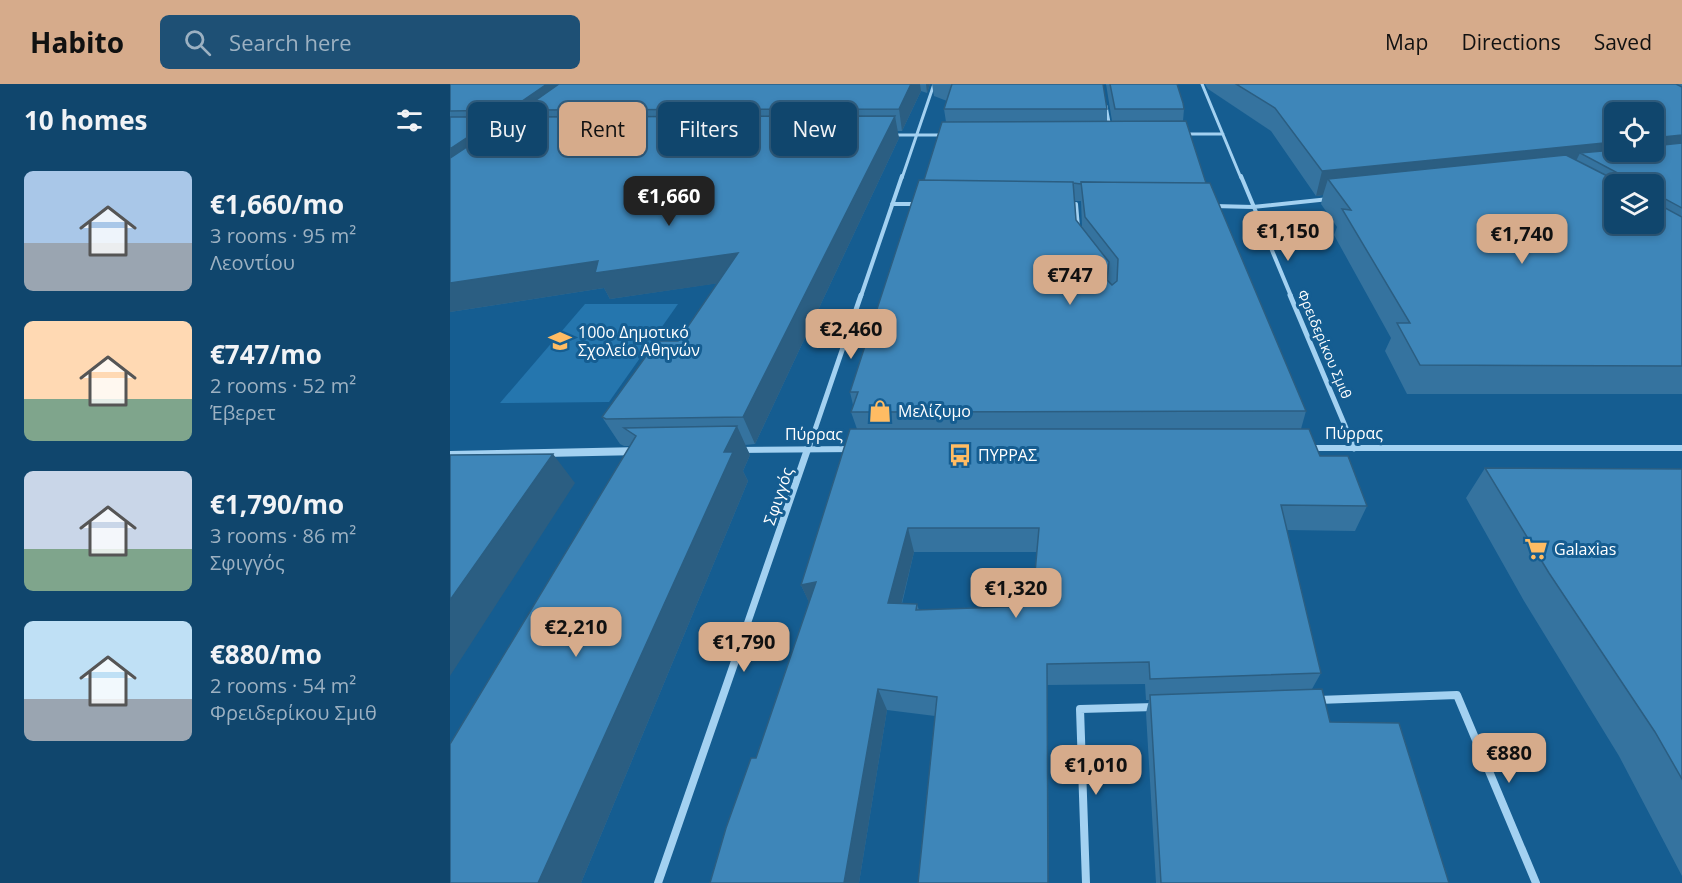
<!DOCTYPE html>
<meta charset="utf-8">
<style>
:root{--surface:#10466d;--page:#1e5075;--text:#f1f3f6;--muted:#9cb1c2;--line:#305e80;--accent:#d6ab8b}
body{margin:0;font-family:"Open Sans",sans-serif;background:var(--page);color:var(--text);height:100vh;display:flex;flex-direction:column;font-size:22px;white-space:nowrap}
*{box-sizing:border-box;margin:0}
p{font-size:20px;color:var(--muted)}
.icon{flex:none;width:33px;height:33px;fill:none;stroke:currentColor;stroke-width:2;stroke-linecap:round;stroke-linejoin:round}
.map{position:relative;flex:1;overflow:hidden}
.details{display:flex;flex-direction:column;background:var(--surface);width:450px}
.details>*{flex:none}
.banner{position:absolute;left:18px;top:18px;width:570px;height:54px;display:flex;gap:12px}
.buttons{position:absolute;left:1154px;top:18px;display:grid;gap:12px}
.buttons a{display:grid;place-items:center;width:60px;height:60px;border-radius:9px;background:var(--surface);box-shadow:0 3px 9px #0003,0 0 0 2px var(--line);font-size:30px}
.price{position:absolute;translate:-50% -51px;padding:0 14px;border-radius:12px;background:var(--accent);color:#111;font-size:20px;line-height:39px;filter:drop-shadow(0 2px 3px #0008)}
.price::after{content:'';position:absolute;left:50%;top:36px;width:18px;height:14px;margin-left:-9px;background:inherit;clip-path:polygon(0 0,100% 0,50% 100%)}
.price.on{background:#222;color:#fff}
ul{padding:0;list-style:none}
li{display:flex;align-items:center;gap:18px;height:150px;padding:0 24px}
li span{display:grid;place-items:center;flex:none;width:168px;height:120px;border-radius:9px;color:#555}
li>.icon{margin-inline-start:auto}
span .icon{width:72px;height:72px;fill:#fffc;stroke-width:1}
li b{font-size:26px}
h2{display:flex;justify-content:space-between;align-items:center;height:72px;padding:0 24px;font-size:26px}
.pill{padding:0 21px;border-radius:9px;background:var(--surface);box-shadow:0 3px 9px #0003,0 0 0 2px var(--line);font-size:21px;line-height:54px}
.pill.on{background:var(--accent);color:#111}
header{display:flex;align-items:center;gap:36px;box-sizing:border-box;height:84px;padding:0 30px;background:var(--accent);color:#111}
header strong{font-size:28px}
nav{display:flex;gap:33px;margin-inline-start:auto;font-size:21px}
.search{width:420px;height:54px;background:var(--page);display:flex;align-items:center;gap:15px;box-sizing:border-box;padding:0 21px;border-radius:9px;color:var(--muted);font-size:22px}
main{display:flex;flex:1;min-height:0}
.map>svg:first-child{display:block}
.green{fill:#2576ae}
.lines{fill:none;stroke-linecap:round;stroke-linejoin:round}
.minor-far4{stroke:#a3d1f1;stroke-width:3}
.minor-far3{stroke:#a3d1f1;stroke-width:4}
.minor-far2{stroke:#a3d1f1;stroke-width:5}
.minor-far1{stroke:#a3d1f1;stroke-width:7}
.minor{stroke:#a3d1f1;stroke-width:8}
.tertiary{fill:#a3d1f1;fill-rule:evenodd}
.wall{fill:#35739f;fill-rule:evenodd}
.shaded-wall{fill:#2b5e82}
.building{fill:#3e86b9;stroke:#2b5e82;stroke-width:1.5;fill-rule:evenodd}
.labels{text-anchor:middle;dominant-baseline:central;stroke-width:6;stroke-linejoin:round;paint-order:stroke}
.far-street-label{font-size:14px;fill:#fff;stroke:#155d91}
.poi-label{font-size:16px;fill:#fff;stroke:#155d91;text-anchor:start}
.street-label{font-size:16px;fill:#fff;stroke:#155d91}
</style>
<header>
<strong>Habito</strong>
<div class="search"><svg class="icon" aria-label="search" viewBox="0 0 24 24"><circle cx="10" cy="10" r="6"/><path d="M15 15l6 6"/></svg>Search here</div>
<nav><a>Map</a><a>Directions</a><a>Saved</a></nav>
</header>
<main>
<section class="details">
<h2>10 homes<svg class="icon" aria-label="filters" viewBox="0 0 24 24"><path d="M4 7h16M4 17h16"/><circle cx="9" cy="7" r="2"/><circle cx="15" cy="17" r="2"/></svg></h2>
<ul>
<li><span style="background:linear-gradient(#a9c7e8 60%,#9aa5b1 0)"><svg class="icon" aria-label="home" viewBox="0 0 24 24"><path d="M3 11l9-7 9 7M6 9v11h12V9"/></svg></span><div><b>€1,660/mo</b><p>3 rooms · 95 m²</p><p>Λεοντίου</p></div></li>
<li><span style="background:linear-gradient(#ffd9b3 65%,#7fa58c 0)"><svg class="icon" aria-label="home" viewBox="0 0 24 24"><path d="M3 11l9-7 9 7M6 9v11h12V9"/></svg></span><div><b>€747/mo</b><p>2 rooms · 52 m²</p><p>Έβερετ</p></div></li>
<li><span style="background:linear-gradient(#c9d6e8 65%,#7fa58c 0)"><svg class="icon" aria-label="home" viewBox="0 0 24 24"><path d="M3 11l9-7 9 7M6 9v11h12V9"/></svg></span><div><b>€1,790/mo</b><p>3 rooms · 86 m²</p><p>Σφιγγός</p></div></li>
<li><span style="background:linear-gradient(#bfe0f5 65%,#9aa5b1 0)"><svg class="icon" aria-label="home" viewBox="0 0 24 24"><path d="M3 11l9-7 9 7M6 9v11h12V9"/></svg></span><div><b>€880/mo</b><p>2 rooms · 54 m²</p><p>Φρειδερίκου Σμιθ</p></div></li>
</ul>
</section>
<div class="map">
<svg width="1232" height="799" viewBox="0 0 1232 799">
<rect width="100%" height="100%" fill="#155d91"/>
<path class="green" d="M135 220H228L159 318 50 319Z"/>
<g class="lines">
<path class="minor-far4" d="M752 0 791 94
M656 22 660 44
M733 50H773
M442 51H494
M452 94 484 0"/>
<path class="minor-far3" d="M791 92 841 212
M442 120H469
M626 120 628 144
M764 122 803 123 879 115
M411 212 452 92"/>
<path class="minor-far2" d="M840 211 904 363
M359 363 411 211"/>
<path class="minor-far1" d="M903 361 904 364
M292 555 359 361"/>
<path class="minor" d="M868 616 1007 611 1086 799
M208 799 293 554
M636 799 630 625 705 623"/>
<path class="tertiary" d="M854 361H1232V367H854L849 364Z
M407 362 412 365 407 368 284 369 279 366 284 363Z
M191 363 196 367 191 371 0 375V367Z"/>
</g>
<path class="wall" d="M0 0H480L477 9 471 7 452 47H447L449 54 305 360 295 361 300 371 293 387 298 397 131 799H0L180 362H174L170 360 152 333 228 257 268 199 160 215 154 204 0 228Z
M482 0H653L657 25V37H662L656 0H727L734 25 733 37 756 99 856 327 851 345 870 372 917 422 905 447 837 446 871 589 862 605 880 638 999 799H706L696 629 699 616H696L695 600 597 601 599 799H468L485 632 437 626 409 799H260L306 674 359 518 351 501 407 345 401 328 403 321 400 308 474 96 496 38 494 25 497 17 484 12ZM625 117H631L632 143 626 136ZM464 468H587L582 522 469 526 467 520H452Z
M755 0H1232V310H957L935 267 941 254 884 151 887 143 871 120 873 111 866 112 821 47 758 5ZM1164 100H1203L1164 140Z
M1035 384 1232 385V792L1169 672 1074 517 1016 414Z"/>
<path class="shaded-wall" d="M97 0H136L72 26 80 40 70 47 59 26Z
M461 0H470L471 7 452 47 449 25Z
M476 0H480L477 9Z
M445 32 449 54 305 360 293 333Z
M48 33 60 55 0 98V65Z
M1232 51V73L1130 69 1122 85 878 95 873 111 866 112 872 87 1164 58V68H1203V54Z
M288 169 298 195 160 215 154 204 0 228V199L148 177Z
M287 342 300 371 293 387 298 397 131 799H88L274 368Z
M103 370 125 399 0 592V516Z
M458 444 464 468 446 542 438 519Z
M366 498 362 525 351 501Z
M597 580V601L599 799H598Z
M428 605 437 626 409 799H394Z"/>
<path class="building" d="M0 0H97L59 26 0 27Z
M109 0H461L449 25 72 26Z
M502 0H653L657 25H494Z
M660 0H727L733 19 734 25H665Z
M786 0H1226L1232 3V51L1203 54V28H1164V58L872 87 825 24Z
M445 32 293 333 156 335 152 333 207 257H228L288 169 145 189 148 177 0 199V74L62 33Z
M0 33H48L0 65Z
M736 37 756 99 631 98V100L623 99V98L474 96 492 38Z
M1232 59V124L1208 111 1203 113V100H1183L1181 96 1130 69 1164 66V68H1203V62Z
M1116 71 1173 100H1164V140H1203V115L1204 118 1232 133V282L970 281 947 239H960L892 125 901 126 878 95Z
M469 96 623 98 626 136 659 178 657 196 662 201 667 197 668 175 635 133 631 98 760 99 856 327 401 328 408 308H400Z
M287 342 274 368H283L88 799H0V660L186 352 174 344Z
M400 345H859L870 372H898L917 422 831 421 871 589 700 595 699 578 597 580 598 799H468L487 613 428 605 394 799H260L276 744 301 674H306L366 498 351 501ZM458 444H589L582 522 466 526 467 520 438 519Z
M103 370 0 516V371Z
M1035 384 1232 385V695L1205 648 1099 489Z
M872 605 880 638 949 639 999 799H711L700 611Z"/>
<defs>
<g id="school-bare" transform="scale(1.8)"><path d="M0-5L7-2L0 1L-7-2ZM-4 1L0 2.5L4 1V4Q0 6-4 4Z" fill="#ffbc63" stroke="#155d91" stroke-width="2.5" paint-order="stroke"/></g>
<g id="shop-bare" transform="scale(1.8)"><path d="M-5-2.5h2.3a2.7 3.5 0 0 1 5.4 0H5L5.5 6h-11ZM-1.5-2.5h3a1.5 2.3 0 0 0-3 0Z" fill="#ffbc63" stroke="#155d91" stroke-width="2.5" paint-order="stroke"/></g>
<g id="bus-bare" transform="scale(1.8)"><path d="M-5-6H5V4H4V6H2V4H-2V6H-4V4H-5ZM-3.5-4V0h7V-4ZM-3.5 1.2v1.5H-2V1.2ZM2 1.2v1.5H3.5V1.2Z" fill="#ffbc63" stroke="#155d91" stroke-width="2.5" paint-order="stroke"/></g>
<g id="supermarket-bare" transform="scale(1.8)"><path d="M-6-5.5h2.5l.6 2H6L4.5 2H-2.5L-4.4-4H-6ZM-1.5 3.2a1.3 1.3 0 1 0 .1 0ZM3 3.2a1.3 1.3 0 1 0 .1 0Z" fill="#ffbc63" stroke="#155d91" stroke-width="2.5" paint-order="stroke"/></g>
</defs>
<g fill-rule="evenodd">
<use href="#school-bare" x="110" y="257"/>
<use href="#shop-bare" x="430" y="327"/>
<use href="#bus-bare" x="510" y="371"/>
<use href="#supermarket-bare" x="1086" y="465"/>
</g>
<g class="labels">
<g class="far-street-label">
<text transform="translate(875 260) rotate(67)">Φρειδερίκου Σμιθ</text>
</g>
<g class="poi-label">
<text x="128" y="248">100ο Δημοτικό<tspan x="128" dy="18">Σχολείο Αθηνών</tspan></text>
<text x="448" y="327">Μελίζυμο</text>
<text x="528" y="371">ΠΥΡΡΑΣ</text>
<text x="1104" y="465">Galaxias</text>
</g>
<g class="street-label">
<text x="904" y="349">Πύρρας</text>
<text x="364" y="350">Πύρρας</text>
<text transform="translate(328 412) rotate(-71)">Σφιγγός</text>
</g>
</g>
</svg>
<div class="buttons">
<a><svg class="icon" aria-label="locate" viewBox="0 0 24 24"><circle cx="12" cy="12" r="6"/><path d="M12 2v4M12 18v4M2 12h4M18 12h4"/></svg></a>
<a><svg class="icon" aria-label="layers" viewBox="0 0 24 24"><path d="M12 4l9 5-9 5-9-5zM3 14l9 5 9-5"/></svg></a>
</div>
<b class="price on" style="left:219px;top:143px">€1,660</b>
<b class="price" style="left:838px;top:178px">€1,150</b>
<b class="price" style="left:1072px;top:181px">€1,740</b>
<b class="price" style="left:620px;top:222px">€747</b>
<b class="price" style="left:401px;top:276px">€2,460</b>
<b class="price" style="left:566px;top:535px">€1,320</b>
<b class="price" style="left:126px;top:574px">€2,210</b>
<b class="price" style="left:294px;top:589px">€1,790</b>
<b class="price" style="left:1059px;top:700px">€880</b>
<b class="price" style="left:646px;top:712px">€1,010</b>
<div class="banner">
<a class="pill">Buy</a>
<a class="pill on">Rent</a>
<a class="pill">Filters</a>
<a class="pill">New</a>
</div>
</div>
</main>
